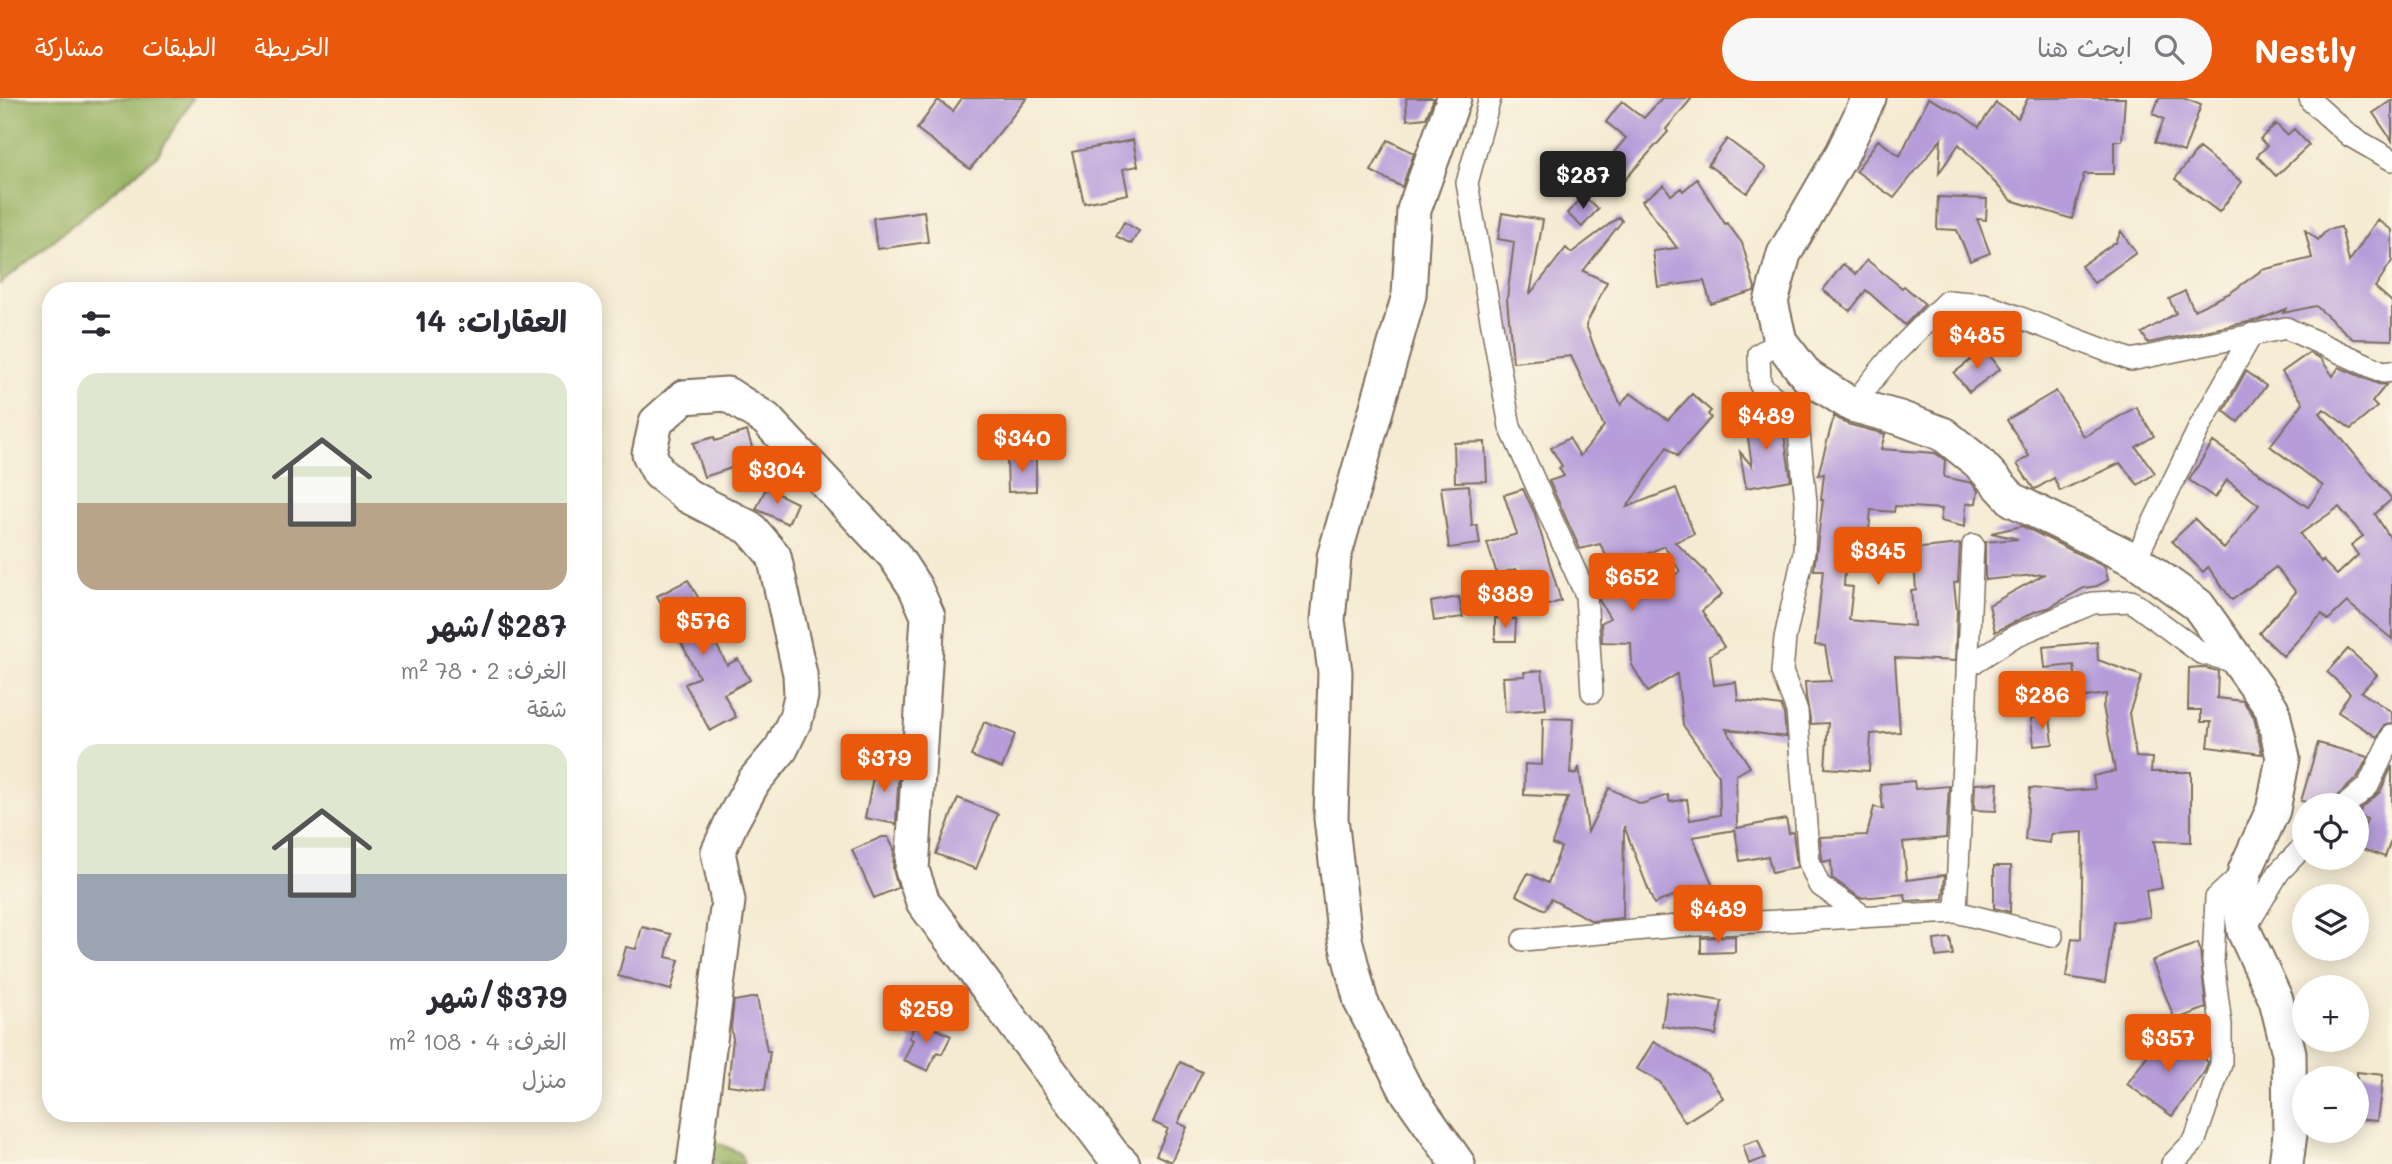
<!DOCTYPE html>
<html lang="ar">
<meta charset="utf-8">
<style>
:root{--surface:#fff;--page:#f7f7f7;--text:#2b2b33;--muted:#7c7c81;--accent:#ea580c}
body{margin:0;font-family:Mali,"Playpen Sans Arabic",sans-serif;background:var(--page);color:var(--text);direction:rtl;height:100vh;display:flex;flex-direction:column;font-size:26px;white-space:nowrap}
*{box-sizing:border-box;margin:0}
p{font-size:23px;color:var(--muted)}
.icon{flex:none;width:38px;height:38px;fill:none;stroke:currentColor;stroke-width:2;stroke-linecap:round;stroke-linejoin:round}
.map{position:relative;flex:1;overflow:hidden;direction:ltr}
.details{position:absolute;left:42px;top:184px;width:560px;height:840px;display:flex;flex-direction:column;background:var(--surface);border-radius:28px;box-shadow:0 4px 18px #0003;direction:rtl}
.details>*{flex:none}
.controls{position:absolute;left:2292px;top:695px;display:grid;gap:14px}
.controls a{display:grid;place-items:center;width:77px;height:77px;border-radius:50%;background:var(--surface);box-shadow:0 4px 18px #0003;font-size:35px}
.price{position:absolute;translate:-50% -60px;padding:0 16px;border-radius:7px;background:var(--accent);color:#fff;font-size:23px;line-height:46px;filter:drop-shadow(0 2px 4px #0008)}
.price::after{content:'';position:absolute;left:50%;top:42px;width:21px;height:16px;margin-left:-10px;background:inherit;clip-path:polygon(0 0,100% 0,50% 100%)}
.price.on{background:#222;color:#fff}
ul{padding:0;list-style:none}
li{display:grid;align-content:center;gap:14px;height:371px;padding:0 35px}
li span{display:grid;place-items:center;height:217px;border-radius:21px;color:#555}
li>.icon{margin-inline-start:auto}
span .icon{width:126px;height:126px;fill:#fffc;stroke-width:1}
li b{font-size:30px}
h2{display:flex;justify-content:space-between;align-items:center;height:84px;padding:0 35px;font-size:30px}
header{display:flex;align-items:center;gap:42px;box-sizing:border-box;height:98px;padding:0 35px;background:var(--accent);color:#fff}
header strong{font-size:33px}
nav{display:flex;gap:38px;margin-inline-start:auto;font-size:24px}
.search{width:490px;height:63px;background:var(--page);display:flex;align-items:center;gap:18px;box-sizing:border-box;padding:0 24px;border-radius:38px;color:var(--muted);font-size:26px}
.map>svg:first-child{display:block}
.forest{fill:#9ab466;stroke:#6a6f42;stroke-width:2}
.building{fill:#b69dda;fill-rule:evenodd}
.lines{fill:none;stroke-linecap:round;stroke-linejoin:round}
.minor-casing{stroke:#7c6e5d;stroke-width:24}
.primary-casing{stroke:#7c6e5d;stroke-width:37}
.minor{stroke:#fff;stroke-width:21}
.primary{stroke:#fff;stroke-width:33}
</style>
<header>
<strong>Nestly</strong>
<div class="search"><svg class="icon" aria-label="search" viewBox="0 0 24 24"><circle cx="10" cy="10" r="6"/><path d="M15 15l6 6"/></svg>ابحث هنا</div>
<nav><a>الخريطة</a><a>الطبقات</a><a>مشاركة</a></nav>
</header>
<div class="map">
<svg width="2392" height="1066" viewBox="0 0 2392 1066">
<rect width="100%" height="100%" fill="#fcf5e5"/>
<filter id="ink" filterUnits="userSpaceOnUse"><feTurbulence type="fractalNoise" baseFrequency=".0143" numOctaves="2"/><feDisplacementMap in="SourceGraphic" scale="14" xChannelSelector="R" yChannelSelector="G"/><feConvolveMatrix kernelMatrix="1 2 1 2 8 2 1 2 1" color-interpolation-filters="sRGB"/></filter>
<filter id="wash" filterUnits="userSpaceOnUse"><feTurbulence type="fractalNoise" baseFrequency=".00686" numOctaves="4" result="noise"/><feDisplacementMap in="SourceGraphic" scale="28" xChannelSelector="R" yChannelSelector="G"/><feGaussianBlur stdDeviation="1.57" result="paint"/><feColorMatrix in="noise" values="0 0 0 0 0 0 0 0 0 0 0 0 0 0 0 0 0 1.4 0 .05"/><feComposite in="paint" operator="in"/></filter>
<g filter="url(#wash)">
<rect width="100%" height="100%" fill="#f5ebd3"/>
<path class="forest" d="M0 0H193L157 58 0 186Z
M709 1041 740 1055 744 1066H705Z"/>
<g id="blocks">
<path class="building" d="M962 0H1027L970 71 917 31 938 2 953 13Z
M1406 0H1434L1426 20 1407 22Z
M1662 0H1692L1666 31 1668 34 1620 87 1608 77 1622 60 1614 54 1626 40 1606 24 1622 3 1644 20Z
M1928 0 1961 16 1979 29 1996 5 2018 20 2028 0H2125L2122 43H2114V76H2084L2072 121 2011 102 1959 46 1939 75 1941 41 1894 100 1856 73 1878 42 1900 58Z
M2159 0H2183L2201 7 2184 54 2155 44 2164 21 2153 16Z
M2392 2V43L2373 15Z
M2276 26 2287 37 2294 31 2309 47 2276 78 2257 58 2267 48 2260 41Z
M1727 41 1766 70 1747 95 1708 67Z
M1133 42 1138 68 1123 71 1128 96 1084 105 1072 54Z
M1388 42 1414 55 1402 89 1371 73Z
M2199 50 2242 84 2219 114 2175 81Z
M1697 81 1725 126 1727 125 1742 145 1755 190 1754 193 1711 206 1704 183 1658 189 1653 153 1677 150 1642 103 1664 87 1671 97 1681 90 1683 93Z
M1584 98 1598 111 1582 129 1567 115Z
M1938 99 1987 101 1986 122 1977 121 1990 155 1970 163 1957 132 1937 131Z
M924 113 928 144 877 151 873 120Z
M1502 115 1543 122 1530 196 1566 150 1571 155 1619 119 1622 123 1583 173 1607 184 1586 227 1596 254 1621 307 1630 295 1668 322 1692 296 1711 313 1708 316 1711 320 1677 358 1667 349 1627 409 1676 390 1694 436 1675 444 1706 474 1705 475 1722 496 1702 513 1724 549 1710 557 1714 587 1736 584 1738 602 1781 608 1784 616 1786 639 1726 631 1750 669 1736 677 1737 730 1786 721 1789 735 1793 734 1797 769 1772 775 1768 758 1740 763 1735 732 1693 739 1717 798 1702 806 1705 814H1687L1680 795 1654 806 1624 728 1623 820 1592 823 1551 801 1545 812 1516 797 1528 775 1548 785 1561 749 1552 746 1568 699 1524 697 1525 666 1542 667 1543 620 1573 621 1570 676 1577 675 1579 669 1588 734 1609 690 1641 706 1668 697 1670 704 1687 701 1690 722 1720 717 1719 678 1683 627 1677 576 1648 594 1632 567 1631 545 1602 544 1601 525 1610 520 1599 502 1595 485 1614 473 1600 446 1580 451 1549 383 1564 378 1559 370 1562 368 1551 350 1569 340 1580 358 1604 328 1571 258 1513 264 1507 201 1514 144 1498 141ZM1664 448 1680 473 1652 494 1634 462Z
M2377 122 2392 132V163L2375 189 2392 204V242L2353 241 2316 208 2283 215 2286 211 2258 222 2148 245 2142 235 2176 215 2169 201 2185 193 2194 212 2230 195 2262 172 2312 160 2305 132 2318 142 2327 132 2341 129 2349 164Z
M1124 124 1139 133 1131 146 1116 138Z
M2121 133 2136 155 2094 185 2081 168 2114 145H2116Z
M1867 162 1902 190 1904 188 1925 206 1905 227 1866 192 1850 213 1823 192 1843 166 1856 176Z
M1985 251 2000 271 1969 294 1954 275Z
M2309 255 2320 260 2333 278 2339 269 2378 286 2386 287 2372 304 2377 309 2351 331 2324 311 2320 315 2392 401 2375 416 2392 443V541L2347 504 2328 522 2322 516 2283 558 2259 535 2296 494 2276 469 2232 502 2208 469 2203 474 2172 443 2195 421 2224 451 2259 407 2227 382 2215 400 2189 382 2213 344 2308 409 2323 388 2270 348 2303 305 2282 274ZM2339 409 2363 438 2351 447 2358 457 2337 477 2322 462 2321 464 2300 436Z
M2246 273 2266 288 2238 324 2224 313Z
M2056 293 2084 339 2136 309 2154 338 2136 349 2155 375 2138 387 2120 365 2060 393 2054 380 2035 391 2033 390 2017 366 2029 358 2007 322Z
M1773 315 1782 323 1791 382 1746 390 1740 354 1752 368 1745 319Z
M1834 318 1847 326 1885 336 1881 351 1935 355 1945 362 1944 379 1972 385 1978 393 1976 405 1966 406 1965 429 1940 423 1942 411 1895 408 1894 414 1871 412 1868 443 1847 441 1844 488 1853 489 1849 522 1914 528 1911 492H1916L1913 451 1960 446 1958 484 1954 485 1957 513 1955 563 1895 560 1900 634 1871 636 1869 673 1825 670 1828 625 1811 626 1806 599 1805 584 1831 583 1825 548 1815 547 1823 472H1814L1823 402H1821L1824 376 1818 377Z
M747 333 756 362 704 379 693 345 714 339 715 343Z
M1485 344 1487 383 1455 384 1454 345Z
M1036 359V393L1008 394 1007 360Z
M1469 387 1472 428 1477 427 1480 446 1449 450 1441 389Z
M766 390 797 405 788 426 756 411Z
M1523 391 1535 416 1561 503 1528 513 1516 471 1497 476 1487 445 1517 436 1504 397Z
M2022 428 2105 469 2108 482 2097 488 2084 490 2048 510 2036 513 1995 534 1989 507 2045 476 1985 482V444L2018 441 1991 435Z
M688 482 699 501 694 503 727 567 738 561 750 582 724 596 736 619 710 633 685 586 699 579 657 498Z
M1459 499 1463 519 1434 523 1431 504Z
M1495 520 1516 521 1515 543H1495Z
M2097 544 2098 562 2142 578 2129 615 2136 659 2152 660 2151 674H2191V744L2154 743 2162 790 2146 793 2150 819 2114 824 2105 885 2066 879 2072 840 2081 841 2083 734 2051 736 2050 745 2025 742 2030 690 2067 693 2095 691 2093 678 2115 673 2103 608 2107 596 2078 600 2074 567 2045 570 2043 549Z
M2348 551 2377 577 2361 594 2392 614V625L2384 628 2377 639 2338 614 2350 595 2327 574Z
M2201 569 2218 573 2217 600 2243 603 2254 619 2262 656 2208 649 2211 624H2201V612H2188L2189 570Z
M1542 572 1546 611 1505 614 1503 579 1525 578 1524 574Z
M2023 587 2029 614 2011 617 2006 590Z
M2050 618 2053 646 2034 648 2031 620Z
M984 624 1015 636 1002 670 971 658Z
M2318 645 2368 659 2357 680 2335 700 2328 698 2325 707 2301 703Z
M876 664 899 669 896 726 865 720Z
M2392 668V739L2385 759 2357 749 2367 721 2359 718 2361 711 2380 694Z
M1914 683 1915 691 1949 688 1946 740 1903 744 1907 782 1945 777 1943 801 1906 803 1905 796 1860 800 1832 780 1831 762 1823 764 1822 761 1820 739 1867 737 1874 709 1883 711 1880 686Z
M1998 685 1996 713 1974 712 1975 686Z
M958 700 998 716 976 771 936 756Z
M882 739H888L894 751 893 771 898 790 874 800 852 752Z
M1994 768H2011L2010 814 1994 810Z
M642 829 671 836 666 859 679 862 671 892 618 878 626 849 636 851Z
M1735 838V854L1701 855V840Z
M1950 840 1953 857 1936 859 1934 842Z
M2198 845 2200 852 2206 910 2175 922 2152 863Z
M1667 894 1722 903 1716 937 1662 928Z
M757 899 767 953H770L765 992 728 987 733 941 731 929 734 903Z
M917 922 951 938 942 956 937 954 928 973 904 962 913 942 909 940Z
M2165 933 2208 964 2205 973 2172 1018 2127 986Z
M1654 943 1707 976 1723 1000 1685 1024 1660 984 1637 971Z
M1180 964 1202 974 1178 1025 1187 1029 1171 1064 1156 1057 1168 1031 1153 1024Z
M2357 974 2383 977 2377 1023 2357 1021Z
M1758 1042 1765 1060 1749 1066 1743 1047Z"/>
</g>
</g>
<g filter="url(#ink)">
<use href="#blocks" fill-opacity="0" stroke="#7c6e5d" stroke-width="2"/>
<g class="lines">
<g class="minor-casing">
<path id="minor" d="M1490 0 1467 85 1510 329 1586 497 1592 594
M2310 0 2311 3 2350 38 2392 62
M1780 243 1759 256 1760 287 1794 316 1799 335 1806 404 1804 454 1785 540 1782 574 1797 613 1809 764 1819 787 1865 819
M1852 307 1892 258 1947 203 1984 206 2131 262 2286 230 2383 274 2392 273
M2135 462 2199 330 2252 236
M1967 569 2015 538 2093 505 2131 503 2201 555 2240 565
M2346 707 2368 688 2392 638
M1956 814 1973 447
M2244 833 2279 774 2305 747
M1523 842 1678 828 1956 814 2052 838
M2172 1066 2195 1042 2221 966V927L2213 864 2216 800 2245 773"/>
</g>
<g class="primary-casing">
<path id="primary" d="M1454 0 1414 112 1409 197 1334 459 1328 522 1335 574 1331 720 1345 841 1361 904 1406 992 1458 1066
M1869 0 1843 54 1784 156 1771 204 1780 243 1807 278 1852 307 1900 320 1943 336 1978 364 2013 402 2135 462 2198 507 2272 611 2283 660 2273 712 2245 773 2240 802 2244 833 2276 902 2289 955 2290 1036 2286 1066
M694 1066 728 803 718 754 732 723 754 683 781 651 796 620 801 598 800 576 774 458 750 430 688 398 659 375 649 356 656 324 684 299 727 296 766 321 894 457 915 489 928 518 912 772 923 804 1113 1057 1123 1066"/>
</g>
<use href="#minor" class="minor"/>
<use href="#primary" class="primary"/>
</g>
</g>
</svg>
<div class="controls">
<a><svg class="icon" aria-label="locate" viewBox="0 0 24 24"><circle cx="12" cy="12" r="6"/><path d="M12 2v4M12 18v4M2 12h4M18 12h4"/></svg></a>
<a><svg class="icon" aria-label="layers" viewBox="0 0 24 24"><path d="M12 4l9 5-9 5-9-5zM3 14l9 5 9-5"/></svg></a>
<a>+</a>
<a>−</a>
</div>
<b class="price on" style="left:1583px;top:113px">$287</b>
<b class="price" style="left:1977px;top:273px">$485</b>
<b class="price" style="left:1766px;top:354px">$489</b>
<b class="price" style="left:1022px;top:376px">$340</b>
<b class="price" style="left:777px;top:408px">$304</b>
<b class="price" style="left:1878px;top:489px">$345</b>
<b class="price" style="left:1632px;top:515px">$652</b>
<b class="price" style="left:1505px;top:532px">$389</b>
<b class="price" style="left:703px;top:559px">$576</b>
<b class="price" style="left:2042px;top:633px">$286</b>
<b class="price" style="left:884px;top:696px">$379</b>
<b class="price" style="left:1718px;top:847px">$489</b>
<b class="price" style="left:926px;top:947px">$259</b>
<b class="price" style="left:2168px;top:976px">$357</b>
<section class="details">
<h2>العقارات: 14<svg class="icon" aria-label="filters" viewBox="0 0 24 24"><path d="M4 7h16M4 17h16"/><circle cx="9" cy="7" r="2"/><circle cx="15" cy="17" r="2"/></svg></h2>
<ul>
<li><span style="background:linear-gradient(#dfe7d0 60%,#b9a48a 0)"><svg class="icon" aria-label="home" viewBox="0 0 24 24"><path d="M3 11l9-7 9 7M6 9v11h12V9"/></svg></span><div><b>$287/شهر</b><p>الغرف: 2 · 78 m²</p><p>شقة</p></div></li>
<li><span style="background:linear-gradient(#dfe7d0 60%,#9aa5b1 0)"><svg class="icon" aria-label="home" viewBox="0 0 24 24"><path d="M3 11l9-7 9 7M6 9v11h12V9"/></svg></span><div><b>$379/شهر</b><p>الغرف: 4 · 108 m²</p><p>منزل</p></div></li>
</ul>
</section>
</div>
